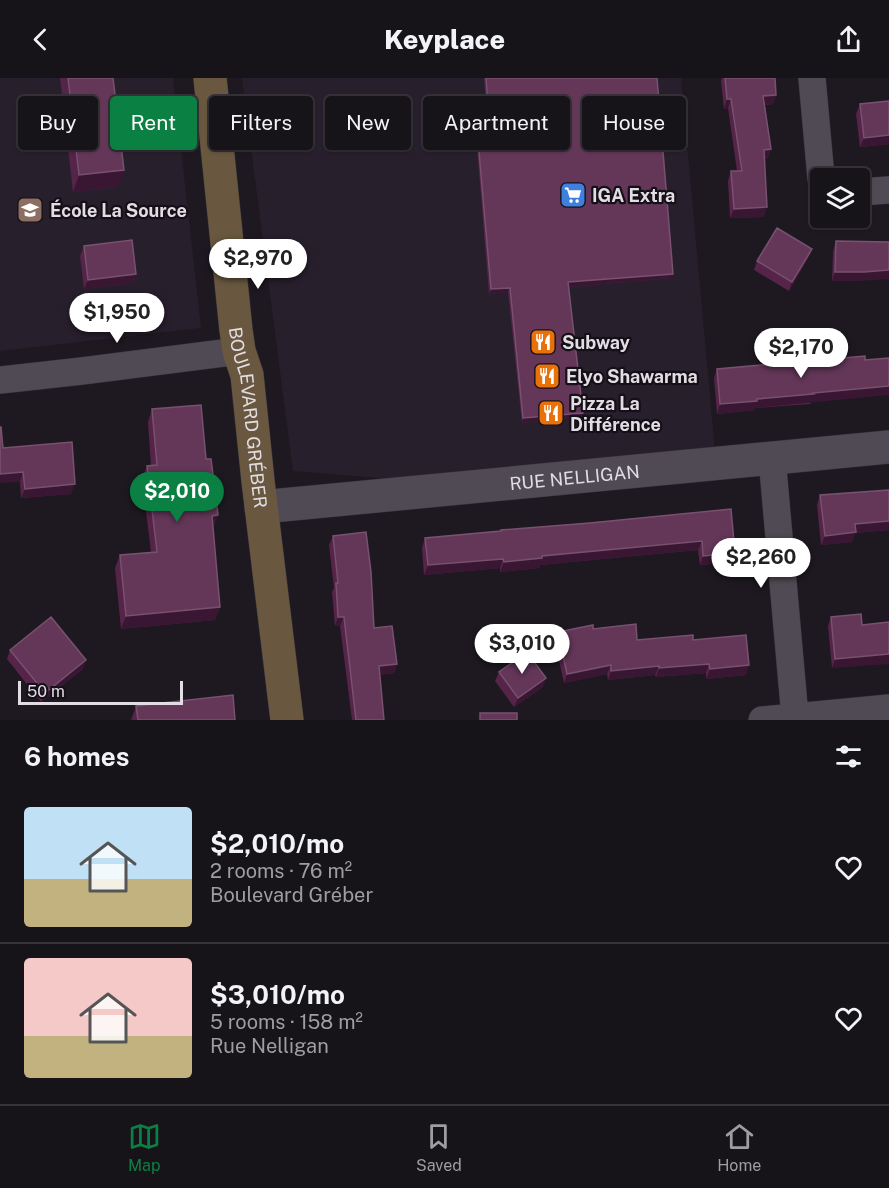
<!DOCTYPE html>
<meta charset="utf-8">
<style>
:root{--surface:#161319;--page:#232026;--text:#f1f3f6;--muted:#9e9ea2;--line:#353238;--accent:#0b8043}
body{margin:0;font-family:"Public Sans",sans-serif;background:var(--page);color:var(--text);height:100vh;display:flex;flex-direction:column;font-size:22px;white-space:nowrap}
*{box-sizing:border-box;margin:0}
p{font-size:20px;color:var(--muted)}
.icon{flex:none;width:33px;height:33px;fill:none;stroke:currentColor;stroke-width:2;stroke-linecap:round;stroke-linejoin:round}
.map{position:relative;height:642px;overflow:hidden}
.panel{display:flex;flex-direction:column;background:var(--surface);flex:1}
.panel>*{flex:none}
.guide{position:absolute;left:18px;top:18px;width:854px;height:54px;display:flex;gap:12px}
.fabs{position:absolute;left:810px;top:90px;display:grid;gap:12px}
.fabs a{display:grid;place-items:center;width:60px;height:60px;border-radius:6px;background:var(--surface);box-shadow:0 2px 4px #0004,0 0 0 2px var(--line);font-size:30px}
.scale{position:absolute;left:18px;bottom:15px;width:165px;box-sizing:border-box;padding-left:6px;border:3px solid #e1dde3;border-top:0;font-size:16px;line-height:21px;white-space:nowrap;color:#e1dde3;-webkit-text-stroke:4px #151018;paint-order:stroke}
.price{position:absolute;translate:-50% -51px;padding:0 14px;border-radius:21px;background:#fff;color:#222;font-size:20px;line-height:39px;filter:drop-shadow(0 2px 3px #0008)}
.price::after{content:'';position:absolute;left:50%;top:36px;width:18px;height:14px;margin-left:-9px;background:inherit;clip-path:polygon(0 0,100% 0,50% 100%)}
.price.current{background:var(--accent);color:#fff}
ul{padding:0;list-style:none}
li{display:flex;align-items:center;gap:18px;height:150px;padding:0 24px}
li+li{border-top:2px solid var(--line)}
li span{display:grid;place-items:center;flex:none;width:168px;height:120px;border-radius:6px;color:#555}
li>.icon{margin-inline-start:auto}
span .icon{width:72px;height:72px;fill:#fffc;stroke-width:1}
li b{font-size:26px}
h2{display:flex;justify-content:space-between;align-items:center;height:72px;padding:0 24px;font-size:26px}
.chip{padding:0 21px;border-radius:6px;background:var(--surface);box-shadow:0 2px 4px #0004,0 0 0 2px var(--line);font-size:21px;line-height:54px}
.chip.current{background:var(--accent);color:#fff}
header{display:flex;justify-content:space-between;align-items:center;height:78px;padding:0 24px;background:var(--surface);font-size:27px;font-weight:800}
.tab-bar{display:flex;justify-content:space-around;align-items:center;height:84px;border-top:2px solid var(--line);background:var(--surface);font-size:16px;color:var(--muted)}
.tab-bar a{display:grid;justify-items:center;gap:3px}
.tab-bar .current{color:var(--accent)}
.map>svg:first-child{display:block}
.built{fill:#281f2d}
.lines{fill:none;stroke-linecap:round;stroke-linejoin:round}
.minor-casing{stroke:#38353b;stroke-width:28}
.tertiary-casing{stroke:#38353b;stroke-width:34}
.secondary-casing{stroke:#38353b;stroke-width:34}
.minor{stroke:#504a54;stroke-width:27}
.tertiary{stroke:#504a54;stroke-width:33}
.secondary{stroke:#69583f;stroke-width:33}
.wall{fill:#562349}
.shaded-wall{fill:#391732}
.building{fill:#643759;stroke:#78516f;stroke-width:1.5}
.labels{text-anchor:middle;dominant-baseline:central;stroke-width:4.5;stroke-linejoin:round;paint-order:stroke}
.poi-label{font-size:18px;font-weight:bold;fill:#e1dde3;stroke:#151018;text-anchor:start}
.street-label{font-size:18px;fill:#e1dde3;stroke:#151018}
</style>
<header><svg class="icon" aria-label="back" viewBox="0 0 24 24"><path d="M15 5l-7 7 7 7"/></svg>Keyplace<svg class="icon" aria-label="share" viewBox="0 0 24 24"><path d="M12 15V3M7 8l5-5 5 5M5 13v7h14v-7"/></svg></header>
<div class="map">
<svg width="889" height="642" viewBox="0 0 889 642">
<rect width="100%" height="100%" fill="#1e1921"/>
<path class="built" d="M0 0H173L201 250 0 273Z
M242 0H681L716 385 480 408 293 393Z"/>
<g class="lines">
<g class="minor-casing">
<path id="minor" d="M812 0 821 100
M860 114 889 112
M0 302 82 293 239 273
M772 380 795 639
M762 642 889 630"/>
</g>
<g class="tertiary-casing">
<g id="tertiary">
<path id="s1" d="M261 429 889 369"/>
</g>
</g>
<g class="secondary-casing">
<g id="secondary">
<path id="s2" d="M210 0 236 252 239 273 247 297 258 403 287 642"/>
</g>
</g>
<use href="#minor" class="minor"/>
<use href="#tertiary" class="tertiary"/>
<use href="#secondary" class="secondary"/>
</g>
<path class="wall" d="M60 0H113L118 109 73 114Z
M484 0H657L672 200 569 209 581 339 522 345 508 214 489 216 474 32 475 28 486 27Z
M722 0H775L776 17 773 26 765 27 771 71 767 81H764V139L730 140 728 103 731 93H737L728 30 724 31 721 3Z
M889 23V66L860 69 856 36 860 26Z
M836 163 860 203H832L833 173Z
M84 168 136 196 133 205 84 211 80 178Z
M808 180 789 213 754 192 757 183Z
M717 291 811 325 810 326 755 330 754 332 717 336 714 300Z
M152 331 206 381 220 529 215 542 121 551 115 490 120 477 151 474 142 401 147 388H151L148 344Z
M3 370 71 416 21 420 20 404Z
M889 412V452L855 455 852 464 821 467 817 427 820 417Z
M731 431 735 475 732 484 700 487 698 472 540 487 539 490 500 494V490L424 497 422 470 425 460Z
M333 458 374 550 397 586 394 595 380 597 384 642H352L340 548H335L332 514 334 510 329 467Z
M831 539 862 547 832 590 828 548Z
M558 554 637 562H693L746 597 706 601V595L656 599 655 597 608 602 607 596 564 605 555 564Z
M10 572 83 591 41 624 7 581Z
M499 594 543 609 514 629 495 603Z
M136 628 235 642H131Z"/>
<path class="shaded-wall" d="M776 17 773 26 760 27 763 18Z
M727 21H731L728 30 724 31Z
M889 57V66L860 69 864 60Z
M771 71 767 81 760 82 764 72Z
M124 92 118 109 73 114 79 97Z
M767 129 764 139 730 140 734 131Z
M812 171 808 180 789 213 792 204Z
M889 192V201L860 203H832L835 194Z
M136 196 133 205 84 211 88 202Z
M673 196 672 200 567 209 568 204Z
M510 210 508 214 489 216 491 211Z
M889 308V317L755 330 754 332 717 336 720 326 757 321Z
M583 335 581 339 522 345 523 340Z
M23 394 20 404 0 405V396Z
M75 406 71 416 21 420 25 411Z
M218 437 213 450 212 438Z
M889 443V452L855 455 852 464 821 467 825 458 855 446Z
M702 463 698 472 540 487 539 490 500 494 504 484 542 478Z
M735 475 732 484 700 487 703 478Z
M503 481 500 490 424 497 428 487Z
M220 529 215 542 121 551 126 538Z
M338 539H344L340 548H335Z
M889 576V586L832 590 835 581Z
M86 582 83 591 41 624 45 615Z
M397 586 394 595 376 598 379 588Z
M709 586 706 595 656 599 659 590Z
M611 587 607 596 564 605 567 596Z
M749 587 746 597 706 601 710 591Z
M659 588 655 597 608 602 611 593Z
M546 600 543 609 514 629 518 620Z"/>
<path class="building" d="M68 0H113L124 92 79 97Z
M486 0H657L673 196 568 204 583 335 523 340 510 210 491 211 475 28 488 26Z
M725 0H775L776 17 763 18 771 71 764 72 767 129 734 131 731 93H742L731 21H727Z
M889 23V57L864 60 860 26Z
M777 150 812 171 792 204 757 183Z
M132 162 136 196 88 202 84 168Z
M836 163 889 164V192L864 194H835Z
M865 278V282L889 280V308L813 315 814 316 757 321V323L720 326 717 291Z
M201 327 206 381H211L218 437 212 438 220 529 126 538 120 477 157 474 147 388 157 387 152 331Z
M0 349H1L3 370 72 364 75 406 25 411 23 394 0 396Z
M889 412V443L855 446 856 454 825 458 820 417Z
M731 431 735 475 703 478 702 463 542 478V480L504 484 503 481 428 487 425 460 501 453V452L590 445Z
M366 454 371 494 374 550 392 548 397 586 379 588 384 642H356L344 539H338L336 505H338L333 458Z
M861 536 862 547 889 544V576L835 581 831 539Z
M51 539 86 582 45 615 10 572Z
M636 546 637 562 693 557V562L746 557 749 587 710 591 709 586 659 590V588L611 593V587L567 596 558 554 593 547V551Z
M527 574 546 600 518 620 499 594Z
M233 617 235 642H138L136 628Z
M480 635H517V642H480Z"/>
<defs>
<g id="supermarket-square" transform="scale(1.35)"><rect x="-9" y="-9" width="18" height="18" rx="4" fill="#3f7fe0" stroke="#151018"/><path d="M-6-5.5h2.5l.6 2H6L4.5 2H-2.5L-4.4-4H-6ZM-1.5 3.2a1.3 1.3 0 1 0 .1 0ZM3 3.2a1.3 1.3 0 1 0 .1 0Z" fill="#fff"/></g>
<g id="school-square" transform="scale(1.35)"><rect x="-9" y="-9" width="18" height="18" rx="4" fill="#8d6e63" stroke="#151018"/><path d="M0-5L7-2L0 1L-7-2ZM-4 1L0 2.5L4 1V4Q0 6-4 4Z" fill="#fff"/></g>
<g id="restaurant-square" transform="scale(1.35)"><rect x="-9" y="-9" width="18" height="18" rx="4" fill="#e8710a" stroke="#151018"/><path d="M-5-6h1v4h1v-4h1v4h1v-4h1v5L-1.5 .5V6h-2V.5L-5-1ZM5-6V6H3V1.5H1.5Q1.5-4 5-6Z" fill="#fff"/></g>
</defs>
<g fill-rule="evenodd">
<use href="#supermarket-square" x="573" y="117"/>
<use href="#school-square" x="30" y="132"/>
<use href="#restaurant-square" x="543" y="264"/>
<use href="#restaurant-square" x="547" y="298"/>
<use href="#restaurant-square" x="551" y="335"/>
</g>
<g class="labels">
<g class="poi-label">
<text x="592" y="117">IGA Extra</text>
<text x="50" y="132">École La Source</text>
<text x="562" y="264">Subway</text>
<text x="566" y="298">Elyo Shawarma</text>
<text x="570" y="325">Pizza La<tspan x="570" dy="21">Différence</tspan></text>
</g>
<g class="street-label">
<text stroke="none"><textPath href="#s2" startOffset="342">BOULEVARD GRÉBER</textPath></text>
<text stroke="none"><textPath href="#s1" startOffset="315">RUE NELLIGAN</textPath></text>
</g>
</g>
</svg>
<div class="fabs">
<a><svg class="icon" aria-label="layers" viewBox="0 0 24 24"><path d="M12 4l9 5-9 5-9-5zM3 14l9 5 9-5"/></svg></a>
</div>
<div class="scale">50 m</div>
<b class="price" style="left:258px;top:212px">$2,970</b>
<b class="price" style="left:117px;top:266px">$1,950</b>
<b class="price" style="left:801px;top:301px">$2,170</b>
<b class="price current" style="left:177px;top:445px">$2,010</b>
<b class="price" style="left:761px;top:511px">$2,260</b>
<b class="price" style="left:522px;top:597px">$3,010</b>
<div class="guide">
<a class="chip">Buy</a>
<a class="chip current">Rent</a>
<a class="chip">Filters</a>
<a class="chip">New</a>
<a class="chip">Apartment</a>
<a class="chip">House</a>
</div>
</div>
<section class="panel">
<h2>6 homes<svg class="icon" aria-label="filters" viewBox="0 0 24 24"><path d="M4 7h16M4 17h16"/><circle cx="9" cy="7" r="2"/><circle cx="15" cy="17" r="2"/></svg></h2>
<ul>
<li><span style="background:linear-gradient(#bfe0f5 60%,#c2b280 0)"><svg class="icon" aria-label="home" viewBox="0 0 24 24"><path d="M3 11l9-7 9 7M6 9v11h12V9"/></svg></span><div><b>$2,010/mo</b><p>2 rooms · 76 m²</p><p>Boulevard Gréber</p></div><svg class="icon" aria-label="heart" viewBox="0 0 24 24"><path d="M12 20l-8-8c-3-5 5-10 8-4 3-6 11-1 8 4z"/></svg></li>
<li><span style="background:linear-gradient(#f6c9c9 65%,#c2b280 0)"><svg class="icon" aria-label="home" viewBox="0 0 24 24"><path d="M3 11l9-7 9 7M6 9v11h12V9"/></svg></span><div><b>$3,010/mo</b><p>5 rooms · 158 m²</p><p>Rue Nelligan</p></div><svg class="icon" aria-label="heart" viewBox="0 0 24 24"><path d="M12 20l-8-8c-3-5 5-10 8-4 3-6 11-1 8 4z"/></svg></li>
</ul>
</section>
<nav class="tab-bar">
<a class="current"><svg class="icon" aria-label="map" viewBox="0 0 24 24"><path d="M3 6l6-2 6 2 6-2v14l-6 2-6-2-6 2zM9 4v14M15 6v14"/></svg>Map</a>
<a><svg class="icon" aria-label="saved" viewBox="0 0 24 24"><path d="M7 4h10v16l-5-4-5 4z"/></svg>Saved</a>
<a><svg class="icon" aria-label="home" viewBox="0 0 24 24"><path d="M3 11l9-7 9 7M6 9v11h12V9"/></svg>Home</a>
</nav>
